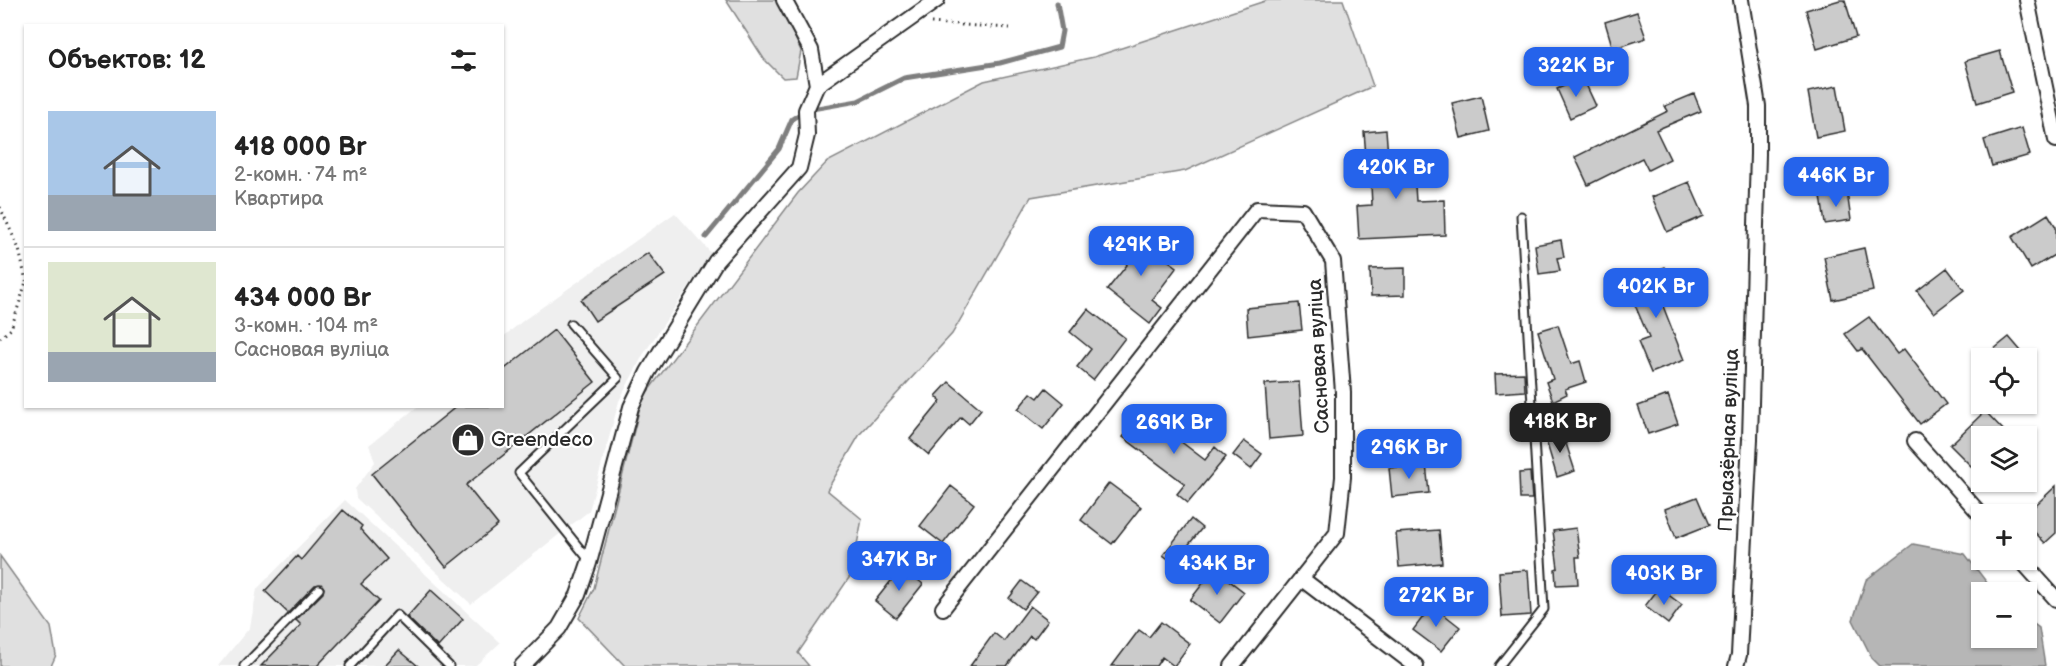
<!DOCTYPE html>
<html lang="ru">
<meta charset="utf-8">
<style>
:root{--surface:#fff;--page:#f6f6f6;--text:#222;--muted:#767676;--line:#e0e0e0;--accent:#2563eb}
body{margin:0;font-family:"Balsamiq Sans",sans-serif;background:var(--page);color:var(--text);height:100vh;display:flex;flex-direction:column;font-size:22px;white-space:nowrap}
*{box-sizing:border-box;margin:0}
p{font-size:20px;color:var(--muted)}
.icon{flex:none;width:33px;height:33px;fill:none;stroke:currentColor;stroke-width:2;stroke-linecap:round;stroke-linejoin:round}
.map{position:relative;flex:1;overflow:hidden}
.sheet{position:absolute;left:24px;top:24px;width:480px;height:384px;display:flex;flex-direction:column;background:var(--surface);border-radius:0px;box-shadow:0 2px 4px #0004}
.sheet>*{flex:none}
.fabs{position:absolute;left:1971px;top:348px;display:grid;gap:12px}
.fabs a{display:grid;place-items:center;width:66px;height:66px;border-radius:0px;background:var(--surface);box-shadow:0 2px 4px #0004;font-size:30px}
.price{position:absolute;translate:-50% -51px;padding:0 14px;border-radius:12px;background:var(--accent);color:#fff;font-size:20px;line-height:39px;filter:drop-shadow(0 2px 3px #0008)}
.price::after{content:'';position:absolute;left:50%;top:36px;width:18px;height:14px;margin-left:-9px;background:inherit;clip-path:polygon(0 0,100% 0,50% 100%)}
.price.current{background:#222;color:#fff}
ul{padding:0;list-style:none}
li{display:flex;align-items:center;gap:18px;height:150px;padding:0 24px}
li+li{border-top:2px solid var(--line)}
li span{display:grid;place-items:center;flex:none;width:168px;height:120px;border-radius:0px;color:#555}
li>.icon{margin-inline-start:auto}
span .icon{width:72px;height:72px;fill:#fffc;stroke-width:1}
li b{font-size:26px}
h2{display:flex;justify-content:space-between;align-items:center;height:72px;padding:0 24px;font-size:26px}
.map>svg:first-child{display:block}
.built{fill:#efefef}
.green{fill:#e0e0e0;stroke:#868686;stroke-width:1.5}
.water{fill:#b6b6b6;stroke:#7e7e7e;stroke-width:1.5}
.lines{fill:none;stroke-linecap:round;stroke-linejoin:round}
.stream{stroke:#7e7e7e;stroke-width:5}
.building{fill:#cbcbcb;stroke:#2b2b2b;stroke-width:1.5}
.service-casing{stroke:#2b2b2b;stroke-width:11}
.minor-casing{stroke:#2b2b2b;stroke-width:18}
.path{stroke:#2b2b2b;stroke-width:3;stroke-dasharray:1.5 4.5;stroke-linecap:butt}
.service{stroke:#fff;stroke-width:7}
.minor{stroke:#fff;stroke-width:14}
.labels{text-anchor:middle;dominant-baseline:central;stroke-width:4.5;stroke-linejoin:round;paint-order:stroke}
.street-label{font-size:20px;fill:#2b2b2b;stroke:#fff}
.poi-label{font-size:20px;fill:#2b2b2b;stroke:#fff;text-anchor:start}
</style>
<div class="map">
<svg width="2056" height="666" viewBox="0 0 2056 666">
<rect width="100%" height="100%" fill="#fff"/>
<filter id="ink" filterUnits="userSpaceOnUse"><feTurbulence type="fractalNoise" baseFrequency=".0167" numOctaves="2"/><feDisplacementMap in="SourceGraphic" scale="12" xChannelSelector="R" yChannelSelector="G"/><feConvolveMatrix kernelMatrix="1 2 1 2 8 2 1 2 1" color-interpolation-filters="sRGB"/></filter>
<g filter="url(#ink)">
<path class="built" d="M675 213 711 253 643 355 619 401 589 511 471 604 356 498 355 489 375 462 369 445 417 407 502 406 503 337 524 320Z
M345 500 500 643 475 666H218L250 627 257 589Z"/>
<path class="green" d="M726 0H778L801 51 796 77 783 78 764 59Z
M1268 0H1343L1373 86 1185 171 1031 197 952 334 860 434 827 490 862 519 851 575 798 653 809 666H625L579 618 594 588 642 399 798 193 827 162 984 81 1094 57Z
M0 556 51 627 56 655 51 666H0Z"/>
<path class="water" d="M1913 544 1965 554 1994 592H1982V638H2026L2027 619 2039 628 2045 666H1880L1872 658 1853 620 1866 580Z"/>
<g class="lines">
<path class="stream" d="M706 237 779 149 792 119 806 110 858 101 904 78 1000 63 1059 47 1062 31 1057 3"/>
</g>
<path class="building" d="M1840 0H1845L1856 37 1817 49 1806 10Z
M1637 12 1646 38 1613 49 1605 22Z
M2000 51 2012 92 1977 103 1965 61Z
M1583 78 1596 106 1570 118 1557 89Z
M1837 86 1845 131 1816 137 1808 92Z
M1694 94 1701 111 1656 130 1670 159 1648 170 1642 158 1588 185 1575 157 1668 111 1665 106Z
M1481 96 1489 131 1461 138 1452 103Z
M2022 128 2030 155 1992 166 1984 140Z
M1386 130 1389 169H1399L1400 172 1414 171 1416 201 1444 200 1445 235 1359 239 1357 206 1372 205 1371 185H1374L1372 156H1366L1364 132Z
M1689 182 1704 216 1667 232 1652 197Z
M1847 192 1851 220 1825 224 1821 196Z
M2048 214 2056 227V254L2031 269 2012 237Z
M1128 231 1177 267 1152 300 1162 308 1150 324 1107 290 1127 265 1117 243Z
M1561 240 1564 257 1557 258 1560 271 1539 274 1535 245Z
M1864 248 1873 291 1833 300 1824 257Z
M648 253 665 275 595 321 581 300Z
M1665 267 1679 300 1663 306 1684 360 1651 373 1638 342 1649 338 1626 284Z
M1405 268V295L1371 296 1370 269Z
M1947 268 1964 290 1934 313 1917 291Z
M1299 303 1302 330 1248 336 1246 308Z
M1088 309 1125 338 1093 380 1077 367 1091 349 1070 332Z
M1869 317 1897 354 1904 349 1946 404 1920 424 1862 349 1858 351 1845 334Z
M1558 325 1571 364 1580 361 1586 382 1565 389 1567 394 1553 401 1546 382 1553 379 1538 331Z
M554 330 595 382 466 485 498 525 446 567 372 474 457 406H502V371Z
M2009 337 2027 358H1983Z
M1524 373 1525 391 1496 393 1495 374Z
M949 382 981 409 969 424 961 417 929 455 910 439 941 401 936 396Z
M1299 382 1303 436 1269 439 1265 384Z
M1046 388 1064 403 1043 429 1018 409 1031 393 1038 398Z
M1668 395 1678 424 1648 434 1638 406Z
M1985 411 2009 436H1982V477L1950 445Z
M1142 412 1205 460 1215 447 1226 457 1188 503 1177 494 1185 484 1123 437Z
M1562 431 1575 471 1557 477 1545 437Z
M1244 441 1262 454 1251 469 1233 455Z
M1426 464 1429 493 1392 497 1389 468Z
M1530 472 1532 499H1520L1519 473Z
M1109 483 1141 507 1112 544 1081 520Z
M951 486 974 504 943 544 920 526Z
M2056 486V533L2045 543 2026 523V514Z
M1697 497 1709 525 1676 538 1665 509Z
M343 510 362 526 360 529 387 559 361 584 379 601 317 666H261L301 625 296 620 323 593 324 588 321 584 315 585 288 613 265 591 297 556 301 560Z
M1191 519 1202 528 1174 563 1163 555Z
M1576 528 1580 557H1576L1578 584 1556 585 1555 569 1558 568 1553 531Z
M1439 530 1442 563 1399 567 1396 533Z
M902 567 923 584 896 618 875 601Z
M1214 569 1244 592 1220 623 1190 600Z
M1528 570 1531 615 1502 617 1499 572Z
M1022 581 1037 592 1023 609 1009 598Z
M1659 588 1682 605 1668 624 1645 606Z
M431 590 463 619 438 647 407 617Z
M1432 605 1460 627 1441 651 1413 630Z
M1030 606 1048 620 1034 639 1030 636 1007 666H970L994 633 1004 641Z
M1161 622 1190 644 1174 666 1162 657 1156 666H1112L1139 630 1149 637Z
M399 650 418 666H384Z"/>
<g class="lines">
<g class="service-casing">
<path id="service" d="M571 324 618 378 519 473 589 560
M244 666 319 589
M350 666 397 615 449 666
M1499 666 1544 609 1521 216"/>
</g>
<g class="minor-casing">
<path id="minor" d="M784 0 811 50 817 85
M2027 0 2056 140
M817 85 937 0
M1915 441 1982 516
M2021 560 2056 599
M1302 579 1416 666
M943 608 1257 209 1303 211 1333 261 1343 392V477L1337 533 1232 666
M522 666 559 628 578 595 589 563 631 407 648 372 716 261 799 168 807 135 806 110 817 85
M1736 666 1739 655 1750 439 1758 154V106L1741 0"/>
</g>
<path class="path" d="M931 23 1010 28
M0 207 19 249 26 281
M0 338 11 329 26 282"/>
<use href="#service" class="service"/>
<use href="#minor" class="minor"/>
</g>
</g>
<defs>
<g id="shop-disc" transform="scale(1.725)"><circle r="9.5" fill="#2b2b2b" stroke="#fff"/><path d="M-5-2.5h2.3a2.7 3.5 0 0 1 5.4 0H5L5.5 6h-11ZM-1.5-2.5h3a1.5 2.3 0 0 0-3 0Z" fill="#fff"/></g>
</defs>
<g fill-rule="evenodd">
<use href="#shop-disc" x="468" y="440"/>
</g>
<g class="labels">
<g class="street-label">
<text transform="translate(1319 356) rotate(-93)">Сасновая вуліца</text>
<text transform="translate(1729 440) rotate(-88)">Прыазёрная вуліца</text>
</g>
<g class="poi-label">
<text x="491" y="440">Greendeco</text>
</g>
</g>
</svg>
<div class="fabs">
<a><svg class="icon" aria-label="locate" viewBox="0 0 24 24"><circle cx="12" cy="12" r="6"/><path d="M12 2v4M12 18v4M2 12h4M18 12h4"/></svg></a>
<a><svg class="icon" aria-label="layers" viewBox="0 0 24 24"><path d="M12 4l9 5-9 5-9-5zM3 14l9 5 9-5"/></svg></a>
<a>+</a>
<a>−</a>
</div>
<b class="price" style="left:1576px;top:98px">322K Br</b>
<b class="price" style="left:1396px;top:200px">420K Br</b>
<b class="price" style="left:1836px;top:208px">446K Br</b>
<b class="price" style="left:1141px;top:277px">429K Br</b>
<b class="price" style="left:1656px;top:319px">402K Br</b>
<b class="price current" style="left:1560px;top:454px">418K Br</b>
<b class="price" style="left:1174px;top:455px">269K Br</b>
<b class="price" style="left:1409px;top:480px">296K Br</b>
<b class="price" style="left:899px;top:592px">347K Br</b>
<b class="price" style="left:1217px;top:596px">434K Br</b>
<b class="price" style="left:1664px;top:606px">403K Br</b>
<b class="price" style="left:1436px;top:628px">272K Br</b>
<section class="sheet">
<h2>Объектов: 12<svg class="icon" aria-label="filters" viewBox="0 0 24 24"><path d="M4 7h16M4 17h16"/><circle cx="9" cy="7" r="2"/><circle cx="15" cy="17" r="2"/></svg></h2>
<ul>
<li><span style="background:linear-gradient(#a9c7e8 70%,#9aa5b1 0)"><svg class="icon" aria-label="home" viewBox="0 0 24 24"><path d="M3 11l9-7 9 7M6 9v11h12V9"/></svg></span><div><b>418 000 Br</b><p>2-комн. · 74 m²</p><p>Квартира</p></div></li>
<li><span style="background:linear-gradient(#dfe7d0 75%,#9aa5b1 0)"><svg class="icon" aria-label="home" viewBox="0 0 24 24"><path d="M3 11l9-7 9 7M6 9v11h12V9"/></svg></span><div><b>434 000 Br</b><p>3-комн. · 104 m²</p><p>Сасновая вуліца</p></div></li>
</ul>
</section>
</div>
